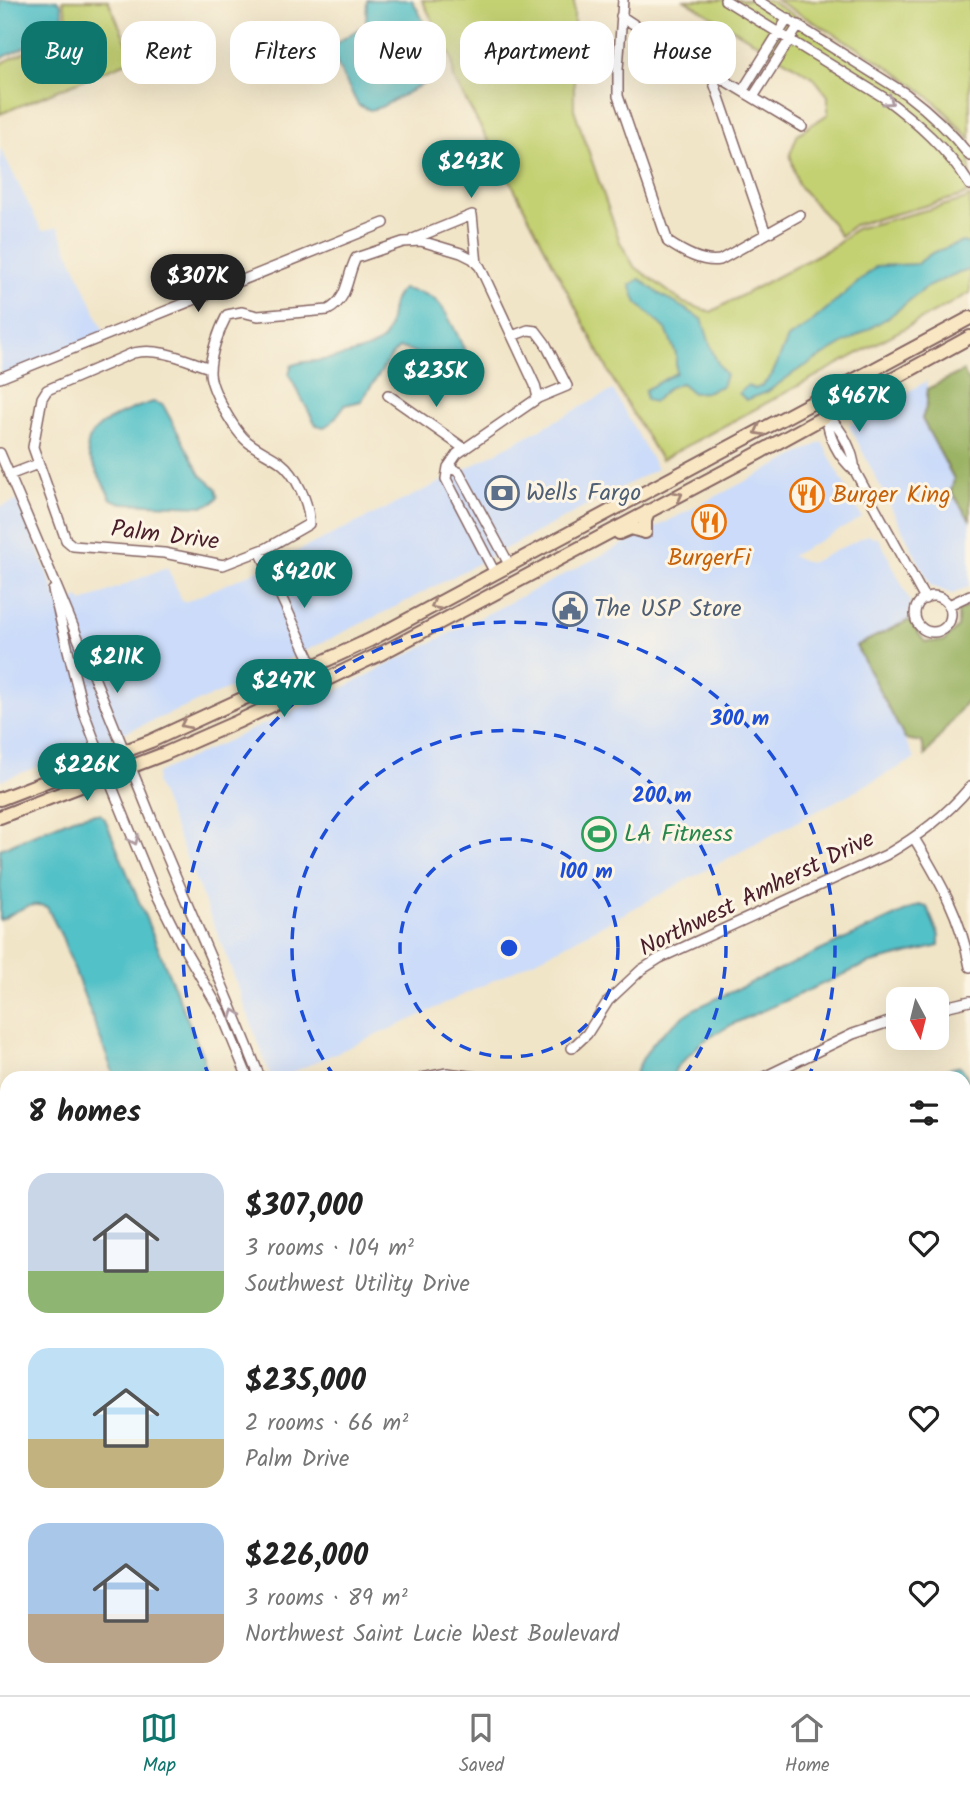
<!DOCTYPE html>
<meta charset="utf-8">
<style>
:root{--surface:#fff;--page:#f2f2f2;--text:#222;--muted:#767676;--line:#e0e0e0;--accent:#0f766e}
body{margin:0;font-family:Kalam,sans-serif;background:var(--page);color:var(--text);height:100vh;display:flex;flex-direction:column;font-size:26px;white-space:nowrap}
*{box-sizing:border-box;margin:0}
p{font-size:23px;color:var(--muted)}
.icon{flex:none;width:38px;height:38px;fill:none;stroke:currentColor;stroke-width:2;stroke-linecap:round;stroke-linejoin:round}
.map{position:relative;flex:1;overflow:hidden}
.drawer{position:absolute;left:0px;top:1071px;width:971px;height:625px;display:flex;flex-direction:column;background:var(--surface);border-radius:21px 21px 0 0;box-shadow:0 7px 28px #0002}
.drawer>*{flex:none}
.hud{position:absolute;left:21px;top:21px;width:929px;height:63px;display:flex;gap:14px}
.needle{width:46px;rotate:173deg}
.tools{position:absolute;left:886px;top:987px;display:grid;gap:14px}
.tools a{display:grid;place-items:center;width:63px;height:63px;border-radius:14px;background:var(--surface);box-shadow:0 7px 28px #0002;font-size:35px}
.price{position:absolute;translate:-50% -60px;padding:0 16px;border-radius:24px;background:var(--accent);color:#fff;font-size:23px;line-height:46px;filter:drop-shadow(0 2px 4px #0008)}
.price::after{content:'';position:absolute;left:50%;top:42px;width:21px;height:16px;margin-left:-10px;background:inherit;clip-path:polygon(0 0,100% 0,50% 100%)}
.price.current{background:#222;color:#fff}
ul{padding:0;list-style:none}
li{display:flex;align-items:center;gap:21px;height:175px;padding:0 28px}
li span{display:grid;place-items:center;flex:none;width:196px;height:140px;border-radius:21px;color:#555}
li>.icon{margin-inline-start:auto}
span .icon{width:84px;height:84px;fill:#fffc;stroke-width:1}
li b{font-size:30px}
h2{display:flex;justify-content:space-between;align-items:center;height:84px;padding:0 28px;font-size:30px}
.pill{padding:0 24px;border-radius:21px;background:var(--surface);box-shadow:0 7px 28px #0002;font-size:24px;line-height:63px}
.pill.current{background:var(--accent);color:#fff}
.tabs{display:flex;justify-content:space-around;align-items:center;height:98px;border-top:2px solid var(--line);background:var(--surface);font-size:19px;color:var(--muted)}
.tabs a{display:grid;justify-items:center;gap:4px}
.tabs .current{color:var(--accent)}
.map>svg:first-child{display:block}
.built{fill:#cbdbf9}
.green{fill:#c4d173;stroke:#87784f;stroke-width:2}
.forest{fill:#9bb365;stroke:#726948;stroke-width:2}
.water{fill:#53c1c8;stroke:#4e707a;stroke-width:2}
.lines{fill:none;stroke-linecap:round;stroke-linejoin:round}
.street-casing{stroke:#846462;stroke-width:12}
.secondary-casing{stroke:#846462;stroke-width:16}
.street{stroke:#fff;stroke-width:9}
.secondary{stroke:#f9e7c3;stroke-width:12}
.oneway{stroke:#ae9aa0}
.oneway2{stroke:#a28377}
.ring{fill:none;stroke:#1d4ed8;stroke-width:3.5;stroke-dasharray:12 9}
.labels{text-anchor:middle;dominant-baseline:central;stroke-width:6;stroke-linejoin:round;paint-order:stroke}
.service-label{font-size:24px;fill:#4e5e75;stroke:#fcf5e5;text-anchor:start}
.food-label{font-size:24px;fill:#c56008;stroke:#fcf5e5;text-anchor:start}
.street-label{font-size:24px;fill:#4a1f2b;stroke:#fcf5e5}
.leisure-label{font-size:24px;fill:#27864d;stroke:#fcf5e5;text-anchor:start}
.centre{fill:#1d4ed8;stroke:#fcf5e5;stroke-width:3.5}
.ring-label{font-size:21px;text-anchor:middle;font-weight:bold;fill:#1d4ed8;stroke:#fcf5e5;stroke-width:6;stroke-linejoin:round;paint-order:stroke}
</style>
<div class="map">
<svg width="970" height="1695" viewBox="0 0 970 1695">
<rect width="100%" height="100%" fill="#fcf5e5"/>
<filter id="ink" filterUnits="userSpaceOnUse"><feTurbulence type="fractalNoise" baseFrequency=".0143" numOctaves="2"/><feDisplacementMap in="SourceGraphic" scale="14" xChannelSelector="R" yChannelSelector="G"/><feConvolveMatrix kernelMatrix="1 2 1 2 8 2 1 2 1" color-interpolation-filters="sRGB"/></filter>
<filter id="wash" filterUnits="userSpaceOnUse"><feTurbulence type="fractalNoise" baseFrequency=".00686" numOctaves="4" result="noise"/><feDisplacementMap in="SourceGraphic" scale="28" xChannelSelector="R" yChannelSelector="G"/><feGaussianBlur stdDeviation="1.57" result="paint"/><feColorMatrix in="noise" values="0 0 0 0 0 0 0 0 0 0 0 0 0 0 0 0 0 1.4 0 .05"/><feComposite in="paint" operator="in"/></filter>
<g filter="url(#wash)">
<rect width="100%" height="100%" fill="#f1e5c8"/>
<path class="built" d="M0 147 42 231 58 227 105 334 0 382Z
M927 381V404L922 419 954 480 951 491 970 520V586L953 594 931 586 849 425Z
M613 390 657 469 399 605 224 691 93 746 0 781V507L19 500 60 606 78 598 83 602 167 567 182 601 185 602 254 572 441 482Z
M822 442 862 518 791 556 810 563 868 535 878 538 882 544 910 601 909 620 857 647 915 759 548 954 415 1018 280 1078H271L228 960 156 783 157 773 343 688Z"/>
<path class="green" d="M63 0H108L134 59 0 114V64L67 31 69 27Z
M422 0H574V109L620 242 634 266 684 303 711 312 836 245 855 229 964 200 970 196V293L661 460 615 384 512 184 454 79 452 58Z
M685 0H769L896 78 954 124 970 146V191L962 196 854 225 840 236 832 223 798 185 790 154 798 134 828 114V96L813 77Z
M776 0H970V140C927 80 839 38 776 0Z
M964 1602 970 1605V1695H871L874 1689H964Z
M197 1689H299V1695H203Z"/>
<path class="forest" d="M963 371 970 384V520L951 491 954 479 922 419 927 404V389Z
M970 605V697L925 756 922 742 905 739 856 646 909 620 925 642 944 641 958 627V612Z"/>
<path class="water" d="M0 0H57L61 4 65 28 0 59Z
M367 0H412L443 57 445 66 433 79 381 107 370 110 358 105 337 64 334 45 366 24Z
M962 242 970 244V270L953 275 925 288 889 317 795 372 767 392 746 400 739 393 747 386 755 389 762 386 772 375 788 338 808 325 877 266 917 264 932 253Z
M640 279 658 293 702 319C709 339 712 358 726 375L722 386 706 392 693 393 681 383 668 388 654 402 646 400 645 390 676 373V354L666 329 637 303 630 285Z
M403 289C414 291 426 293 435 300 447 308 467 355 473 370 463 398 423 349 400 348L393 354 361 401 345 405 331 423 324 427 316 425 289 375 291 366C300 361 312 362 323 360 336 358 369 351 380 342 396 329 385 300 403 289Z
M153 402 163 405 201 475 216 488 218 497 213 503 203 506 122 503 111 499 89 456C78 426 131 409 153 402Z
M92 814H100L105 819 203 1057 208 1078H115L62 937 47 907C30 900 15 913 0 920V849L73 818Z
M919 905 927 907 939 936V946L867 964 733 1024 702 1042 676 1068 672 1078H634C645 1045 666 1028 694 1009Z
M960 1066C970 1076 970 1092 970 1106L964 1108V1078H912Z"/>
</g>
<g filter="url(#ink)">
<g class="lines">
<g class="street-casing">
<path id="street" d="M623 0 618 69V96L668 242C683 252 702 263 720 260L800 215
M725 0 883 97C918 123 947 149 970 185
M757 0 906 94C930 112 951 132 970 156
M621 16 659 41 802 127
M710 71 766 234
M743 90 788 18
M753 97 799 25
M413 239 472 215 477 264
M512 336 528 330 536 331 545 343 567 386 538 398
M210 368C185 360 160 347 133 353L47 390 42 398 33 447 66 540 73 546 164 553 223 565 267 548 309 524C310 504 296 474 280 462 270 455 258 450 248 442 235 432 210 389 210 372 210 355 219 330 227 315L242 312 258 316 328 310C349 299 346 277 356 258L403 242 421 241 461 253 473 259 480 267 535 385 538 398 457 454 448 467 446 479 495 573
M0 378 384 223
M388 395 465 449
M826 414C842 430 853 449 855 471L925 599
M826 414C828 436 838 457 855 471
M0 453C54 579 106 705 157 832 191 914 228 995 260 1078
M448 467 459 472 509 564
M9 475 38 464
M260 551 313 666
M53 590 83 710 108 777 153 887 181 943 221 1012 248 1078
M915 614a18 18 0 1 1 36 0a18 18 0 1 1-36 0Z
M949 605 970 595
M914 838C941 883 960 915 970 967
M936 1009 970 1001
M572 1048 587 1034 608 1001 641 970 660 958 886 855C918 836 946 816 970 787
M422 1078 447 1073 484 1078
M762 1078 853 1034 898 1019
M964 1173 970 1170
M0 1215 7 1214
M0 1397 7 1396
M964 1526 970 1532
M0 1670 7 1660
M0 1674 3 1685 0 1690
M89 1689 99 1695
M310 1689 312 1695
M393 1689V1695
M469 1689 475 1695
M621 1689 634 1695
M645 1689 656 1695
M749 1689 754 1695
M504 1695H523
M534 1695 535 1689
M546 1695 548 1689
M782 1695 790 1689"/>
</g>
<g class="secondary-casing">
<path id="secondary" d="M619 533 631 528 645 532V521L648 511
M0 799 151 741 370 640 970 318
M0 817 164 754 237 722 382 653 742 462 970 337"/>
</g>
<use href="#street" class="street"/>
<use href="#secondary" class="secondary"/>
</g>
<defs><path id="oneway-chevron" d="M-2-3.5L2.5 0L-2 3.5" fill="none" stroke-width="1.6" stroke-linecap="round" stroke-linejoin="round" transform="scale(1.75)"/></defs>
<g class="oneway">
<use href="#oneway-chevron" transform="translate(889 101) rotate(35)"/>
<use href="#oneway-chevron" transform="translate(134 840) rotate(67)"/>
<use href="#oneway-chevron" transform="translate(235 1014) rotate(-111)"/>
</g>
<g class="oneway2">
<use href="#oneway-chevron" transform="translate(759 431) rotate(152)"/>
<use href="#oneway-chevron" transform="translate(678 496) rotate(-28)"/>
<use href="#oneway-chevron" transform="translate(435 605) rotate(152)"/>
<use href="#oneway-chevron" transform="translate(185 724) rotate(154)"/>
</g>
</g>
<g class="ring">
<circle cx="509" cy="948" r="109"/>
<path d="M335 1077A217 217 0 1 1 683 1077"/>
<path d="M210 1078A326 326 0 1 1 808 1078"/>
</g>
<defs>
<g id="bank-ring" transform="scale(1.75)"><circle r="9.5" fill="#fcf5e5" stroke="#5c6f8a" stroke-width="1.5"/><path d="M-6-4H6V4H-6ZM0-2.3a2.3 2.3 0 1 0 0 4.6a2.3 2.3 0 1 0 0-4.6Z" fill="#5c6f8a"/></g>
<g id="restaurant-ring" transform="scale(1.75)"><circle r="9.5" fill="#fcf5e5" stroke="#e8710a" stroke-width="1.5"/><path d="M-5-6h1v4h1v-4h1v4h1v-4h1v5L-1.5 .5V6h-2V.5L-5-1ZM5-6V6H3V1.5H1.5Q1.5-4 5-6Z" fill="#e8710a"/></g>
<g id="civic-ring" transform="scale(1.75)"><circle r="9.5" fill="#fcf5e5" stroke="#5c6f8a" stroke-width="1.5"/><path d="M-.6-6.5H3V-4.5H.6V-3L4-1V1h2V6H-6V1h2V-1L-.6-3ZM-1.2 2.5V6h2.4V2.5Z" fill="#5c6f8a"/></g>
<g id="stadium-ring" transform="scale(1.75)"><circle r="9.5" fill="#fcf5e5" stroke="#2e9e5b" stroke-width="1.5"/><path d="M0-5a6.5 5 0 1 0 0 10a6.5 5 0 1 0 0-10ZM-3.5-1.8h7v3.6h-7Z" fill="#2e9e5b"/></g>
</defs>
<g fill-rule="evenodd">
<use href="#bank-ring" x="502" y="493"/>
<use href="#restaurant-ring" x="807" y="495"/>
<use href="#restaurant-ring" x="709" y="522"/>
<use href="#civic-ring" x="570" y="609"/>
<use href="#stadium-ring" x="599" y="834"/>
</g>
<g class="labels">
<g class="service-label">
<text x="526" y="493">Wells Fargo</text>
<text x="594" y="609">The USP Store</text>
</g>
<g class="food-label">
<text x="832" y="495">Burger King</text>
<text x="709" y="558" text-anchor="middle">BurgerFi</text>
</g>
<g class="street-label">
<text transform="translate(165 536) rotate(7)">Palm Drive</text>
<text transform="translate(757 894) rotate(-26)">Northwest Amherst Drive</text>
</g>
<g class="leisure-label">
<text x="624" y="834">LA Fitness</text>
</g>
</g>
<circle cx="509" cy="948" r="10" class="centre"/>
<g class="ring-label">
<text x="740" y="725">300 m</text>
<text x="662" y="802">200 m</text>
<text x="586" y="878">100 m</text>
</g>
</svg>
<div class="tools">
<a><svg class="needle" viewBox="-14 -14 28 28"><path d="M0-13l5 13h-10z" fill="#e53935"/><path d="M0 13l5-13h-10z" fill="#767676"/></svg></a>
</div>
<b class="price" style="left:471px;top:200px">$243K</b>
<b class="price current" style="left:198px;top:314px">$307K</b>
<b class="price" style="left:436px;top:409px">$235K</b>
<b class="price" style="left:859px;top:434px">$467K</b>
<b class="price" style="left:304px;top:610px">$420K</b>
<b class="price" style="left:117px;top:695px">$211K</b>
<b class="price" style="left:284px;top:719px">$247K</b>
<b class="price" style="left:87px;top:803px">$226K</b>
<div class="hud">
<a class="pill current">Buy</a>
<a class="pill">Rent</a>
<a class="pill">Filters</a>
<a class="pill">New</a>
<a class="pill">Apartment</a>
<a class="pill">House</a>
</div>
<section class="drawer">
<h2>8 homes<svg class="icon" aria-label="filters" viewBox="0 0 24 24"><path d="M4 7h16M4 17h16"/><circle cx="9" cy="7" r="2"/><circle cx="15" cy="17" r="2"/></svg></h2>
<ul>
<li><span style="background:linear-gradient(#c9d6e8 70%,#8fb573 0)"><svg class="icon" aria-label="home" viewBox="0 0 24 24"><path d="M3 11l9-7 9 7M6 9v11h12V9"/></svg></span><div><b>$307,000</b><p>3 rooms · 104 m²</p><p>Southwest Utility Drive</p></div><svg class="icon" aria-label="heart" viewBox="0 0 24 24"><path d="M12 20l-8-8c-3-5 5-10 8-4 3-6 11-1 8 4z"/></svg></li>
<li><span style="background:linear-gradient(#bfe0f5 65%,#c2b280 0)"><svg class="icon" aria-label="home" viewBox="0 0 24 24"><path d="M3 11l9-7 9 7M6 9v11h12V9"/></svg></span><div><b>$235,000</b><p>2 rooms · 66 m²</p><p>Palm Drive</p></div><svg class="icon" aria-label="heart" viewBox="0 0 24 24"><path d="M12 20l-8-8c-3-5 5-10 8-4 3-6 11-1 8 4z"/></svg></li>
<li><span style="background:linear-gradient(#a9c7e8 65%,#b9a48a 0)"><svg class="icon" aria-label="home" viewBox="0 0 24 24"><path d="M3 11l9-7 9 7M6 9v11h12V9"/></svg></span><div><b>$226,000</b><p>3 rooms · 89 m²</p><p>Northwest Saint Lucie West Boulevard</p></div><svg class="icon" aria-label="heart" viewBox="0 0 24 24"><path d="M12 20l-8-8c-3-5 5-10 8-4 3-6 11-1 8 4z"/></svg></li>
</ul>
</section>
</div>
<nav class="tabs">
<a class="current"><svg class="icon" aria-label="map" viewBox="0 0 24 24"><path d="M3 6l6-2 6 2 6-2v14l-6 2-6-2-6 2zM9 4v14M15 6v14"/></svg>Map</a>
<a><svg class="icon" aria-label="saved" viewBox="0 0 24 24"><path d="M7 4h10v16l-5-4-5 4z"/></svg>Saved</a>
<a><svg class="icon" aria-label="home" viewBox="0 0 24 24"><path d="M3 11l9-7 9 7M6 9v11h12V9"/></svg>Home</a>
</nav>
